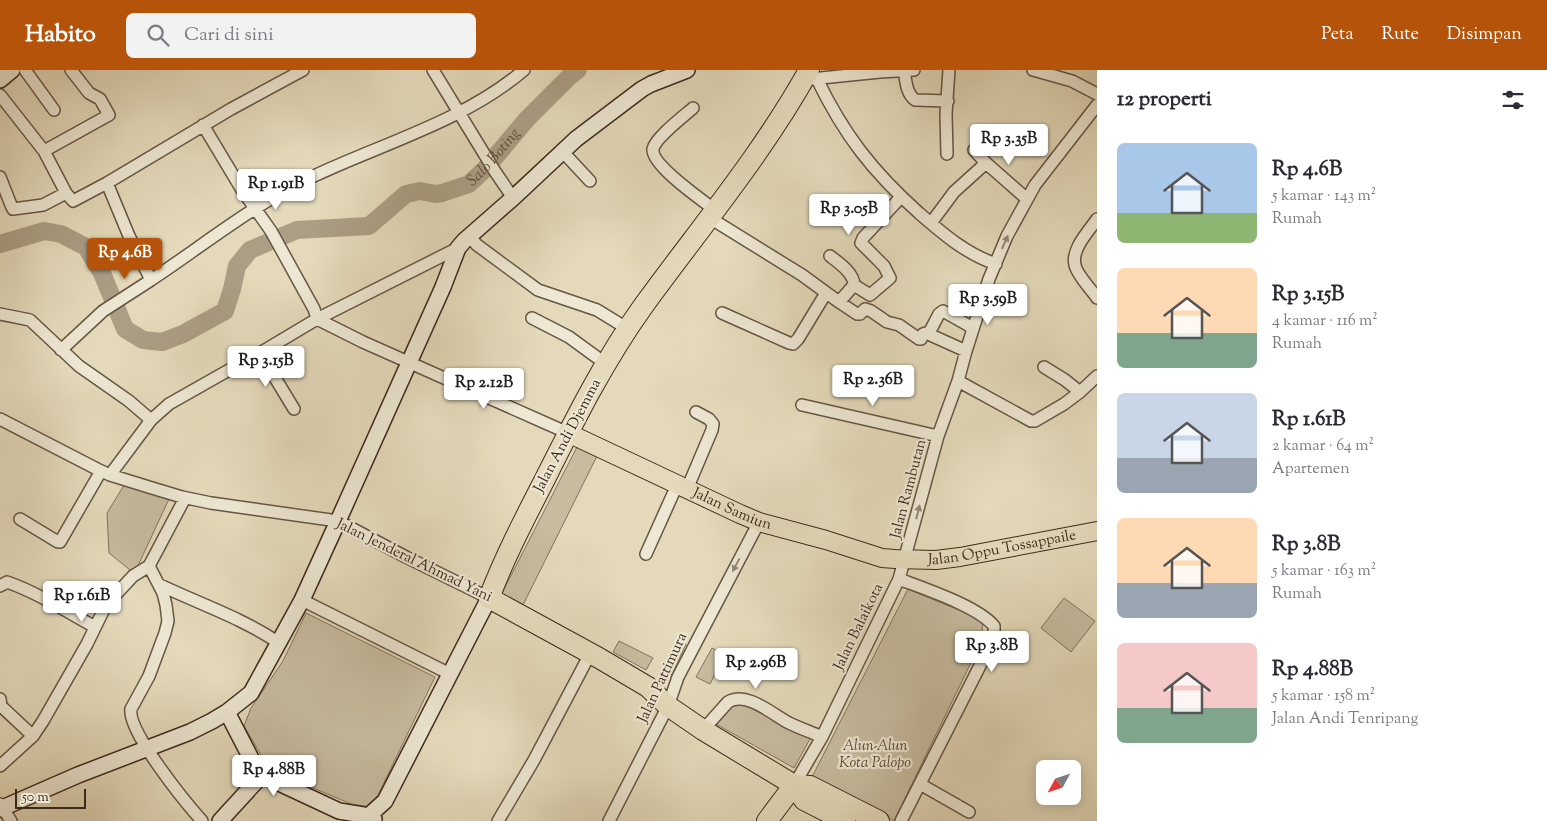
<!DOCTYPE html>
<html lang="id">
<meta charset="utf-8">
<style>
:root{--surface:#fff;--page:#f2f2f3;--text:#2b2b33;--muted:#7c7c81;--accent:#b45309}
body{margin:0;font-family:"Sorts Mill Goudy",serif;background:var(--page);color:var(--text);height:100vh;display:flex;flex-direction:column;font-size:19px;white-space:nowrap}
*{box-sizing:border-box;margin:0}
p{font-size:16px;color:var(--muted)}
.icon{flex:none;width:28px;height:28px;fill:none;stroke:currentColor;stroke-width:2;stroke-linecap:round;stroke-linejoin:round}
.map{position:relative;flex:1;overflow:hidden}
.side{display:flex;flex-direction:column;background:var(--surface);width:450px}
.side>*{flex:none}
.needle{width:32px;rotate:230deg}
.fabs{position:absolute;left:1036px;top:690px;display:grid;gap:10px}
.fabs a{display:grid;place-items:center;width:45px;height:45px;border-radius:8px;background:var(--surface);box-shadow:0 2px 12px #0003;font-size:25px}
.scale{position:absolute;left:15px;bottom:12px;width:71px;box-sizing:border-box;padding-left:5px;border:2px solid #3c2a1c;border-top:0;font-size:14px;line-height:18px;white-space:nowrap;color:#3c2a1c;-webkit-text-stroke:4px #ede7d3;paint-order:stroke}
.price{position:absolute;translate:-50% -42px;padding:0 11px;border-radius:5px;background:#fff;color:#222;font-size:16px;line-height:32px;filter:drop-shadow(0 1px 2px #0008)}
.price::after{content:'';position:absolute;left:50%;top:30px;width:15px;height:11px;margin-left:-8px;background:inherit;clip-path:polygon(0 0,100% 0,50% 100%)}
.price.current{background:var(--accent);color:#fff}
ul{padding:0;list-style:none}
li{display:flex;align-items:center;gap:15px;height:125px;padding:0 20px}
li span{display:grid;place-items:center;flex:none;width:140px;height:100px;border-radius:8px;color:#555}
li>.icon{margin-inline-start:auto}
span .icon{width:60px;height:60px;fill:#fffc;stroke-width:1}
li b{font-size:21px}
h2{display:flex;justify-content:space-between;align-items:center;height:60px;padding:0 20px;font-size:21px}
header{display:flex;align-items:center;gap:30px;box-sizing:border-box;height:70px;padding:0 25px;background:var(--accent);color:#fff}
header strong{font-size:24px}
nav{display:flex;gap:28px;margin-inline-start:auto;font-size:18px}
.search{width:350px;height:45px;background:var(--page);display:flex;align-items:center;gap:12px;box-sizing:border-box;padding:0 18px;border-radius:8px;color:var(--muted);font-size:19px}
main{display:flex;flex:1;min-height:0}
.map>svg:first-child{display:block}
.green{fill:#c7bca0;stroke:#82735e}
.lines{fill:none;stroke-linecap:round;stroke-linejoin:round}
.river{stroke:#ab9e85;stroke-width:18}
.street-casing{stroke:#665644;stroke-width:14}
.secondary-casing{stroke:#3c2a1c;stroke-width:18}
.primary-casing{stroke:#3c2a1c;stroke-width:20}
.highway-casing{stroke:#3c2a1c;stroke-width:22}
.street{stroke:#ede7d3;stroke-width:11}
.secondary{stroke:#ede7d3;stroke-width:15}
.primary{stroke:#e4dabb;stroke-width:18}
.highway{stroke:#e4dabb;stroke-width:20}
.oneway{fill:#948878}
.labels{text-anchor:middle;dominant-baseline:central;stroke-width:4.5;stroke-linejoin:round;paint-order:stroke}
.street-label{font-size:15px;fill:#3c2a1c;stroke:#ede7d3}
.park-label{font-size:15px;font-style:italic;fill:#584736;stroke:#ede7d3}
.water-label{font-size:16px;font-style:italic;fill:#5d4d3c;stroke:#ede7d3}
</style>
<header>
<strong>Habito</strong>
<div class="search"><svg class="icon" aria-label="search" viewBox="0 0 24 24"><circle cx="10" cy="10" r="6"/><path d="M15 15l6 6"/></svg>Cari di sini</div>
<nav><a>Peta</a><a>Rute</a><a>Disimpan</a></nav>
</header>
<main>
<div class="map">
<svg width="1097" height="751" viewBox="0 0 1097 751">
<rect width="100%" height="100%" fill="#e4dabb"/>
<filter id="stains"><feTurbulence type="fractalNoise" baseFrequency=".004" numOctaves="4"/><feColorMatrix values="0 0 0 0 .2 0 0 0 0 .09 0 0 0 0 .02 0 0 0 .5 -.17"/></filter>
<radialGradient id="worn" r=".72"><stop offset=".6" stop-color="#630" stop-opacity="0"/><stop offset="1" stop-color="#630" stop-opacity=".3"/></radialGradient>
<path class="green" d="M578 375 598 384 522 537 501 525Z
M126 412 169 429 136 500H130L109 483 107 443Z
M908 519 983 550 981 572 894 751 812 707Z
M1064 528 1095 551 1071 582 1041 558Z
M306 543 435 607 378 725 370 737 351 734 311 717 264 690 244 656 251 638 283 591Z
M619 571 653 588 646 600 613 582Z
M675 574H686L672 605 662 606Z
M712 578 725 585 710 614 696 607Z
M745 633 810 669 794 698 716 654 730 635Z"/>
<g class="lines">
<path class="river" id="s1" d="M0 174 44 161 61 164 86 177 102 203 125 259 143 270 162 272 183 264 225 241 232 219 237 196 250 180 297 160 369 156 406 124 420 121 435 124 442 123 469 114 485 99 527 49 569 7 578 0"/>
<g class="street-casing">
<path id="street" d="M25 0 54 40
M433 0 494 100 513 128
M904 0C906 11 906 23 915 30L948 31
M1033 0 1072 11 1097 24
M811 9 880 2 914 0
M817 9C844 65 873 102 919 143 942 163 966 184 996 194
M0 25 44 81 66 123 73 131 107 113 231 39 303 0
M693 38C684 46 655 68 653 79 651 95 702 130 715 140
M203 55 242 120 271 161 314 239 317 249 363 272 568 363
M974 80 986 93 1027 129
M44 81 109 45 100 29 89 23 71 0
M563 82 590 111
M947 84 946 44 949 0
M0 107 11 135 13 139 43 135 66 123
M107 113 129 166 151 210C204 175 255 133 314 106 384 73 464 51 524 0
M710 148 802 205 839 232 854 215C854 203 839 193 830 186
M1097 149C1089 161 1071 179 1075 195 1077 205 1091 219 1097 228
M931 153 954 122 986 93
M469 166 477 175 538 220 597 240 628 259
M854 215 870 225 890 208 884 196 861 173 863 168 901 127
M839 232 857 244H860L865 239 871 241 887 252 899 255 919 269H921L923 264 926 263 966 281
M722 243 789 273 793 274 798 269 826 223
M0 244 30 250 79 296 129 331 151 350
M532 248 569 267 606 294
M929 263 939 244 943 241 973 258
M61 280 103 241 151 210
M260 283 294 339
M958 311 1031 351H1035L1064 334 1080 322 1065 310 1044 297
M1080 322 1097 306
M802 335 938 366
M0 349 97 399 110 405 152 418 182 427 211 433 338 451 406 487 489 528
M110 405 151 350 169 334 236 296 260 283 317 249 458 178
M687 419 712 360 713 354 709 349 696 342
M20 449 58 472H60L101 401
M646 484 677 415
M149 496 163 523 166 535 168 551 165 563 149 606 131 639C127 661 186 733 202 751
M899 509C925 519 977 536 994 556V566L990 576 901 751
M160 515C200 534 242 548 279 573
M0 516 7 512C38 523 66 541 95 557
M302 530 450 604
M0 629 1 636 33 666
M703 660 728 632C747 621 772 644 789 653 799 658 811 662 822 667
M0 696 33 666 43 651 87 574 106 535 133 506 149 496 185 428
M920 714 969 742
M794 715 822 667 899 509 938 366 958 311 966 281 989 209 1007 166 1035 115 1097 35
M0 734 11 751
M498 751 534 690 590 584
M609 751 668 636 678 607 759 452"/>
</g>
<g class="secondary-casing">
<path id="secondary" d="M0 10 12 0
M227 642 257 700 262 705 339 741 369 746 374 749
M0 739 78 705 190 662 212 651 227 642 251 623 302 530 338 451 443 217 458 178 464 171 513 128 576 69 642 19 651 14 687 0
M220 751 262 705
M363 751 385 731 489 528"/>
</g>
<g class="primary-casing">
<g id="primary">
<path id="s2" d="M568 363 740 444 759 452 826 470 882 488 895 489 936 490 960 487 1097 461"/>
</g>
</g>
<g class="highway-casing">
<path id="highway" d="M809 0C763 83 700 158 644 235 605 289 575 349 545 409 525 448 505 486 489 528L599 588 648 617 668 636 703 660 794 715 804 730 845 751
M794 715 810 716 879 751
M767 751 794 715"/>
</g>
<use href="#street" class="street"/>
<use href="#secondary" class="secondary"/>
<use href="#primary" class="primary"/>
<use href="#highway" class="highway"/>
</g>
<defs><path id="oneway-solid" d="M-6-.8H1V-3.2L6.5 0L1 3.2V.8H-6Z" transform="scale(1.25)"/></defs>
<g class="oneway">
<use href="#oneway-solid" transform="translate(1005 172) rotate(-66)"/>
<use href="#oneway-solid" transform="translate(918 442) rotate(-76)"/>
<use href="#oneway-solid" transform="translate(736 495) rotate(118)"/>
</g>
<g class="labels">
<g class="street-label">
<text transform="translate(568 366) rotate(-62)">Jalan Andi Djemma</text>
<text transform="translate(909 419) rotate(-75)">Jalan Rambutan</text>
<text stroke="none"><textPath href="#s2" startOffset="181">Jalan Samiun</textPath></text>
<text stroke="none"><textPath href="#s2" startOffset="460">Jalan Oppu Tossappaile</textPath></text>
<text transform="translate(414 491) rotate(26)">Jalan Jenderal Ahmad Yani</text>
<text transform="translate(859 557) rotate(-64)">Jalan Balaikota</text>
<text transform="translate(663 608) rotate(-65)">Jalan Pattimura</text>
</g>
<g class="park-label">
<text x="875" y="676">Alun-Alun<tspan x="875" dy="17">Kota Palopo</tspan></text>
</g>
<g class="water-label">
<text stroke="none"><textPath href="#s1" startOffset="634">Salo Boting</textPath></text>
</g>
</g>
<rect width="100%" height="100%" filter="url(#stains)"/>
<rect width="100%" height="100%" fill="url(#worn)"/>
</svg>
<div class="fabs">
<a><svg class="needle" viewBox="-14 -14 28 28"><path d="M0-13l5 13h-10z" fill="#e53935"/><path d="M0 13l5-13h-10z" fill="#7c7c81"/></svg></a>
</div>
<div class="scale">50 m</div>
<b class="price" style="left:1009px;top:96px">Rp 3.35B</b>
<b class="price" style="left:276px;top:141px">Rp 1.91B</b>
<b class="price" style="left:849px;top:166px">Rp 3.05B</b>
<b class="price current" style="left:125px;top:210px">Rp 4.6B</b>
<b class="price" style="left:988px;top:256px">Rp 3.59B</b>
<b class="price" style="left:266px;top:318px">Rp 3.15B</b>
<b class="price" style="left:873px;top:337px">Rp 2.36B</b>
<b class="price" style="left:484px;top:340px">Rp 2.12B</b>
<b class="price" style="left:82px;top:553px">Rp 1.61B</b>
<b class="price" style="left:992px;top:603px">Rp 3.8B</b>
<b class="price" style="left:756px;top:620px">Rp 2.96B</b>
<b class="price" style="left:274px;top:727px">Rp 4.88B</b>
</div>
<section class="side">
<h2>12 properti<svg class="icon" aria-label="filters" viewBox="0 0 24 24"><path d="M4 7h16M4 17h16"/><circle cx="9" cy="7" r="2"/><circle cx="15" cy="17" r="2"/></svg></h2>
<ul>
<li><span style="background:linear-gradient(#a9c7e8 70%,#8fb573 0)"><svg class="icon" aria-label="home" viewBox="0 0 24 24"><path d="M3 11l9-7 9 7M6 9v11h12V9"/></svg></span><div><b>Rp 4.6B</b><p>5 kamar · 143 m²</p><p>Rumah</p></div></li>
<li><span style="background:linear-gradient(#ffd9b3 65%,#7fa58c 0)"><svg class="icon" aria-label="home" viewBox="0 0 24 24"><path d="M3 11l9-7 9 7M6 9v11h12V9"/></svg></span><div><b>Rp 3.15B</b><p>4 kamar · 116 m²</p><p>Rumah</p></div></li>
<li><span style="background:linear-gradient(#c9d6e8 65%,#9aa5b1 0)"><svg class="icon" aria-label="home" viewBox="0 0 24 24"><path d="M3 11l9-7 9 7M6 9v11h12V9"/></svg></span><div><b>Rp 1.61B</b><p>2 kamar · 64 m²</p><p>Apartemen</p></div></li>
<li><span style="background:linear-gradient(#ffd9b3 65%,#9aa5b1 0)"><svg class="icon" aria-label="home" viewBox="0 0 24 24"><path d="M3 11l9-7 9 7M6 9v11h12V9"/></svg></span><div><b>Rp 3.8B</b><p>5 kamar · 163 m²</p><p>Rumah</p></div></li>
<li><span style="background:linear-gradient(#f6c9c9 65%,#7fa58c 0)"><svg class="icon" aria-label="home" viewBox="0 0 24 24"><path d="M3 11l9-7 9 7M6 9v11h12V9"/></svg></span><div><b>Rp 4.88B</b><p>5 kamar · 158 m²</p><p>Jalan Andi Tenripang</p></div></li>
</ul>
</section>
</main>
